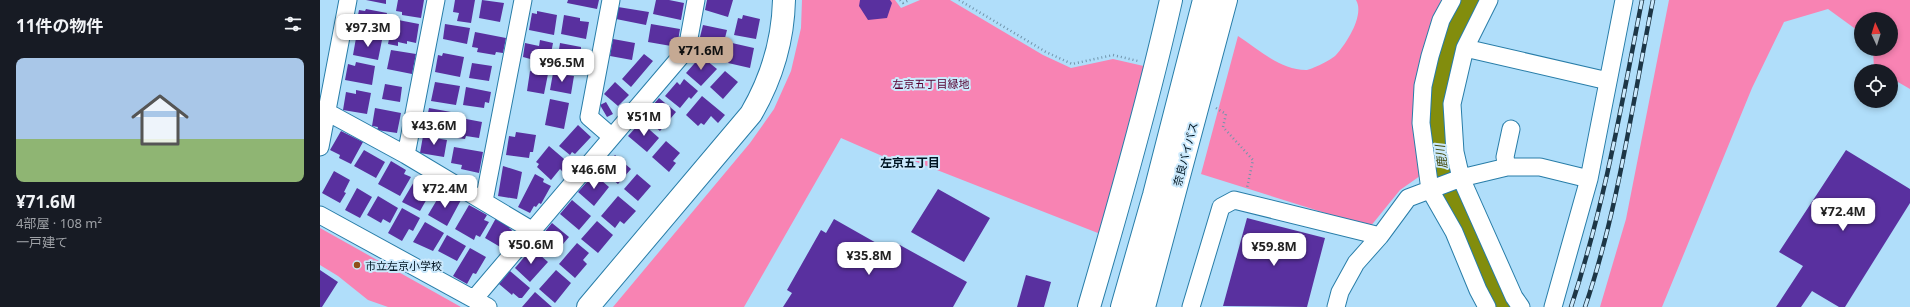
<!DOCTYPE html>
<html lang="ja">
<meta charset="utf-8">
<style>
:root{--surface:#171b24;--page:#242831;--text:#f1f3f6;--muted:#9ea1a6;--line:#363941;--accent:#c5a993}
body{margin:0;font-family:"Noto Sans","Noto Sans JP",sans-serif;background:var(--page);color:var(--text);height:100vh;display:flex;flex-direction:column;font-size:15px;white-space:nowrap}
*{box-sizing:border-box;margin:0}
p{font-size:13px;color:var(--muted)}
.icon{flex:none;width:22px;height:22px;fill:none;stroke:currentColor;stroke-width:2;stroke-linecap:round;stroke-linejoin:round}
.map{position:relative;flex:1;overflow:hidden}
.panel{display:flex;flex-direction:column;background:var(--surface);width:320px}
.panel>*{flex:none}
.needle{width:26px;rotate:356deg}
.tools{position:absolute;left:1534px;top:12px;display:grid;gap:8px}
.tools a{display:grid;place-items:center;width:44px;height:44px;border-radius:50%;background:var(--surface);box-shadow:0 2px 6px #0003;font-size:20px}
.price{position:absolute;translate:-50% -34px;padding:0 9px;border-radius:8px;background:#fff;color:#222;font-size:13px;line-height:26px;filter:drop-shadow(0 1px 2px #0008)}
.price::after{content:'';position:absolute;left:50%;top:24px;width:12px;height:9px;margin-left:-6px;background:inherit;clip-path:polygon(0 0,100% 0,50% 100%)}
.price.current{background:var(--accent);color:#111}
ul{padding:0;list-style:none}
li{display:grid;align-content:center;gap:8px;height:212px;padding:0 16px}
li+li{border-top:1px solid var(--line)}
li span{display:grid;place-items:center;height:124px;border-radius:8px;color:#555}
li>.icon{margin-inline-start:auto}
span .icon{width:72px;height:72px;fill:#fffc;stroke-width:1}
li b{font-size:17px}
h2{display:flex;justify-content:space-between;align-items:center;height:48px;padding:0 16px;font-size:17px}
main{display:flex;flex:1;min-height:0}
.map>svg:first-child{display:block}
.green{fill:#f883b3}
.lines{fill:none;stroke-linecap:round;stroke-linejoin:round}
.river{stroke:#828d0d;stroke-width:25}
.building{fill:#59309f}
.street-casing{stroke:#287da8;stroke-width:19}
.secondary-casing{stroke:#287da8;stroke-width:24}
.highway-casing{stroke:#287da8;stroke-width:24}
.path{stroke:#7094ab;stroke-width:2.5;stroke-dasharray:1 3;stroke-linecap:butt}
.street{stroke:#fff;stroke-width:17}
.secondary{stroke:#fff;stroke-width:22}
.highway{stroke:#fff;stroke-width:22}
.rail-casing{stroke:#1d3646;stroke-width:4.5}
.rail{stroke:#cbe9fc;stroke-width:3;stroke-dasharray:9;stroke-linecap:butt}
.poi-dot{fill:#8f4f19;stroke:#cbe9fc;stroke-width:1.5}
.labels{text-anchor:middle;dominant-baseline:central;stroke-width:4;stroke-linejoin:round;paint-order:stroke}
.park-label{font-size:11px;fill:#55012f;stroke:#cbe9fc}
.street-label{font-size:11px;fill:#001522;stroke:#cbe9fc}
.poi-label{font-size:11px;fill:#001522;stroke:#cbe9fc;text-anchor:start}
.water-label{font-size:12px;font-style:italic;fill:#454c10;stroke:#cbe9fc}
.neighbourhood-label{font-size:12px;font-weight:bold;fill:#001522;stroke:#cbe9fc}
</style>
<main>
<section class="panel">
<h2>11件の物件<svg class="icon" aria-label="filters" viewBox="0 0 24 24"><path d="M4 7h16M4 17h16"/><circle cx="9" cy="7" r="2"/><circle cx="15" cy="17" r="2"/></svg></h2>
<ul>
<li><span style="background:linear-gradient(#a9c7e8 65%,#8fb573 0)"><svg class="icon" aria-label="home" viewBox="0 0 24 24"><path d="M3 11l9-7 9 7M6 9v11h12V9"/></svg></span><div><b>¥71.6M</b><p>4部屋 · 108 m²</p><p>一戸建て</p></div></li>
</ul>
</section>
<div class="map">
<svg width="1590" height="307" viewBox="0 0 1590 307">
<rect width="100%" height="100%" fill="#b0defa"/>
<path class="green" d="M482 0H575L581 8 600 0H630L723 55 751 68 793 59 828 67 783 235 594 161 585 166 521 138 424 307H293L430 143 454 109 471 71 481 28Z
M1036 0H1121L1100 59 1096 81 1095 134 1100 176 1080 190 1050 227 881 174 918 36C938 49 960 70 986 70 991 70 1013 59 1016 55 1026 44 1045 15 1036 0Z
M1349 0H1590V89L1571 78V71H1558L1554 69 1553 49H1571V19H1541V33L1508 9 1464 22 1432 88 1342 307H1280L1306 219Z
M0 228 141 307H68L48 300 18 276 0 265Z"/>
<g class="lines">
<path class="river" d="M1150 0 1136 30 1124 66 1116 105 1121 168 1129 194 1182 307"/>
</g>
<path class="building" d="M46 0H66V4Z
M78 0H104L101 18 82 15V12L76 11Z
M135 0H155L151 23 137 21 139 13 133 12Z
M162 0 184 3 180 22 159 18Z
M248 0H279L277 9 247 3Z
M336 0H349L364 3 361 20 333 14Z
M387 0H413L408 17 385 10Z
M540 0H570L572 3 567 18 548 20 539 6Z
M298 7 329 12 326 25 296 19Z
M46 9 67 13 63 32 36 25 39 10 45 11Z
M217 11 237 15 234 35 209 30 212 13 217 14Z
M244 15 260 18V21L269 22 266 39 241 34Z
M423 15 440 19 436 39 414 35 418 18 422 19Z
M73 19 99 24 96 43 87 41V44L78 42V46L68 44Z
M125 24 150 28 147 44 123 39Z
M331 24 360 29 357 47 328 42Z
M383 25 407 30 403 46 379 41Z
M155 32 186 38 183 53 176 52 175 55 157 52 158 48 152 47Z
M41 36 62 40 58 60 33 55 36 38 41 39Z
M293 39 315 43 312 60 290 56Z
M220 40 233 43 229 64 203 57 205 43 219 46Z
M240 43 261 47V51L271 53 268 67 237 62Z
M412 43 434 48 430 68 408 63Z
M71 50 96 54 92 74 67 69Z
M123 53 144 57 140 77 115 72 118 55 122 56Z
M324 54 333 61 311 87 302 79Z
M381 56 397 69 381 86 366 73Z
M36 62 55 66 52 85 25 80 28 64 35 66Z
M152 63 172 66 169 81 149 78Z
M210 71 228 74 224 94 207 91Z
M405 71 418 82 403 99 390 87Z
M233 73 254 76 251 94 230 90Z
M364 79 378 91 371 99 369 97 360 108 345 96 357 82 360 85Z
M115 82 140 86 136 105 111 101Z
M295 82 309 95 298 106 284 94Z
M65 84 82 87 80 102 62 99Z
M146 87 171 92 169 103 165 102 164 108 143 105Z
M36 90 51 93 47 114 23 110 26 92 36 94Z
M382 96 405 115 398 123 391 116 384 125 381 123 378 126 366 115Z
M339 98 356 112 340 131 329 122 331 120 325 114Z
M230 99 249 103 244 129 225 125Z
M286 102 293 114 287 117 280 105Z
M55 108 81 113 77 133 57 130 58 127 52 126Z
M109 108 131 112 128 131 105 127Z
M141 118 162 122 159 138 146 136 145 139 137 138Z
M322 123 339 138 327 152 308 136 318 125 319 126Z
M258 125 271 137 255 154 252 152 250 155 239 146Z
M21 131 43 142 31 164 19 158 20 155 10 150Z
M196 132 216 135 213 152H210L209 158 186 155 189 136 195 137Z
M103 136 127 140 124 157 100 153Z
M346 141 360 153 353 161 356 163 349 172 332 157Z
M229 146 250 164 243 172 240 169 231 180 217 167 219 164 216 162Z
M134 147 163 152 159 173 141 169 142 165 131 163Z
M44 150 65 162 56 178 34 166Z
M1526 150 1590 189V203L1525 307H1519L1492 291 1481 307H1456L1483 266 1459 252Z
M295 155 311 169 298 184 281 170Z
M71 161 86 170 84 174 91 177 80 196 58 184Z
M183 166 202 172 197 199 178 196Z
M14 171 30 180 24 192 26 193 20 203 2 193Z
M215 174 224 179 223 182 231 186 221 204 219 203 216 207 214 206 210 213 198 207Z
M274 174 289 187 274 206 258 192Z
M317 174 331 186 318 201 304 189Z
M95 180 112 190 100 211 82 202Z
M37 188 52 197 40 218 25 210Z
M618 189 670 218 644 262 591 232Z
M125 192 141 200 127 226 108 215 118 198 121 200Z
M58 196 78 208 70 223 63 219 61 223 47 215Z
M298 196 316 211 304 224 300 221 295 228 281 216Z
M252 200 271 216 259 230 240 214Z
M149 205 167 215 164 220 169 222 160 237 156 235 154 240 135 229Z
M82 208 100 218 93 231 89 229 82 241 68 233Z
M176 218 191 226 189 228 192 230 182 248 165 238Z
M927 218 1005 238 987 307 903 306Z
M514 219 574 253 578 244 647 282 633 307H463L472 293 467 290 501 230 506 233Z
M277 221 293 235 278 253 261 239Z
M105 222 124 233 113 251 93 242Z
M232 223 249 237 232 257 220 247 223 244 218 240Z
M127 235 146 246 137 261 118 251Z
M257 243 269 253 263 260 267 264 255 278 239 264Z
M150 248 166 257 156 274 153 273 147 284 133 276Z
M212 248 228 262 210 282 195 268Z
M0 270 18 282 2 307H0Z
M236 270 251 283 235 303 219 289Z
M190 271 210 288 202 298H199L193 293 192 295 179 284Z
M706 275 731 282 724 307H697Z
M215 292 232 307H202Z"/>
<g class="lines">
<g class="street-casing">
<path id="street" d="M291 0 269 117 292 137
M1132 0 1121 20 1110 56 1103 86 1101 123 1110 190 1134 232 1158 290 1167 307
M1169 0 1145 48 1132 104 1135 152 1141 178 1194 297 1201 307
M1145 48 1288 81
M7 112 86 155 213 231
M0 147 28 0
M86 155 116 0
M1187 167 1185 157 1191 129
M164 201 203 0
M0 215 168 307
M154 299 367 49 376 0
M871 307 901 207 914 200 1060 236
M1016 307 1020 292 1036 263 1060 236 1088 198 1141 178 1187 167H1220L1269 179
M1233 307 1269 179 1304 0"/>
</g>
<g class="secondary-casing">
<path id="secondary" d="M268 307 431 114C452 78 463 42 464 0
M769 307C799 205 828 103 851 0"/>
</g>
<g class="highway-casing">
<path id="highway" d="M802 307 834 195 884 0
M824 307 906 0"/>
</g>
<path class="path" d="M580 0 583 3 589 0
M639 0 726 52 752 64 793 55 818 61
M896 108 906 114 903 127 933 160 927 188"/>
<use href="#street" class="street"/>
<use href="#secondary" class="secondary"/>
<use href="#highway" class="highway"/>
<g class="rail-casing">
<path id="rail" d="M1251 307C1284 207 1302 103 1322 0
M1265 307C1298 211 1313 100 1333 0"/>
</g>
<use href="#rail" class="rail"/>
</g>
<circle class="poi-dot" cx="37" cy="265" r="4"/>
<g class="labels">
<g class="park-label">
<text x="611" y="83">左京五丁目緑地</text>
</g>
<g class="street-label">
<text transform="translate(865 154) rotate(-75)">奈良バイパス</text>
</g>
<g class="poi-label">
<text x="45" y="265">市立左京小学校</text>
</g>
<g class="water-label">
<text transform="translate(1121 157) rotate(-97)">鹿川</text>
</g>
<g class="neighbourhood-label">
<text x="590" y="162">左京五丁目</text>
</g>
</g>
</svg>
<div class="tools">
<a><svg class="needle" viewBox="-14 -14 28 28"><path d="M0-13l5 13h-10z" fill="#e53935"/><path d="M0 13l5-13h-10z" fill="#9ea1a6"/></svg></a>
<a><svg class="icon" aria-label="locate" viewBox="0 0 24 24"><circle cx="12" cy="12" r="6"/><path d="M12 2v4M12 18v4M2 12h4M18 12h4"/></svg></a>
</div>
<b class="price" style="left:48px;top:48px">¥97.3M</b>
<b class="price current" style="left:381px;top:71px">¥71.6M</b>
<b class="price" style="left:242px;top:83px">¥96.5M</b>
<b class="price" style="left:324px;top:137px">¥51M</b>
<b class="price" style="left:114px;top:146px">¥43.6M</b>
<b class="price" style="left:274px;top:190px">¥46.6M</b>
<b class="price" style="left:125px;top:209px">¥72.4M</b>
<b class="price" style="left:1523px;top:232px">¥72.4M</b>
<b class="price" style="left:211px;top:265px">¥50.6M</b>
<b class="price" style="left:954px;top:267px">¥59.8M</b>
<b class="price" style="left:549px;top:276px">¥35.8M</b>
</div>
</main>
